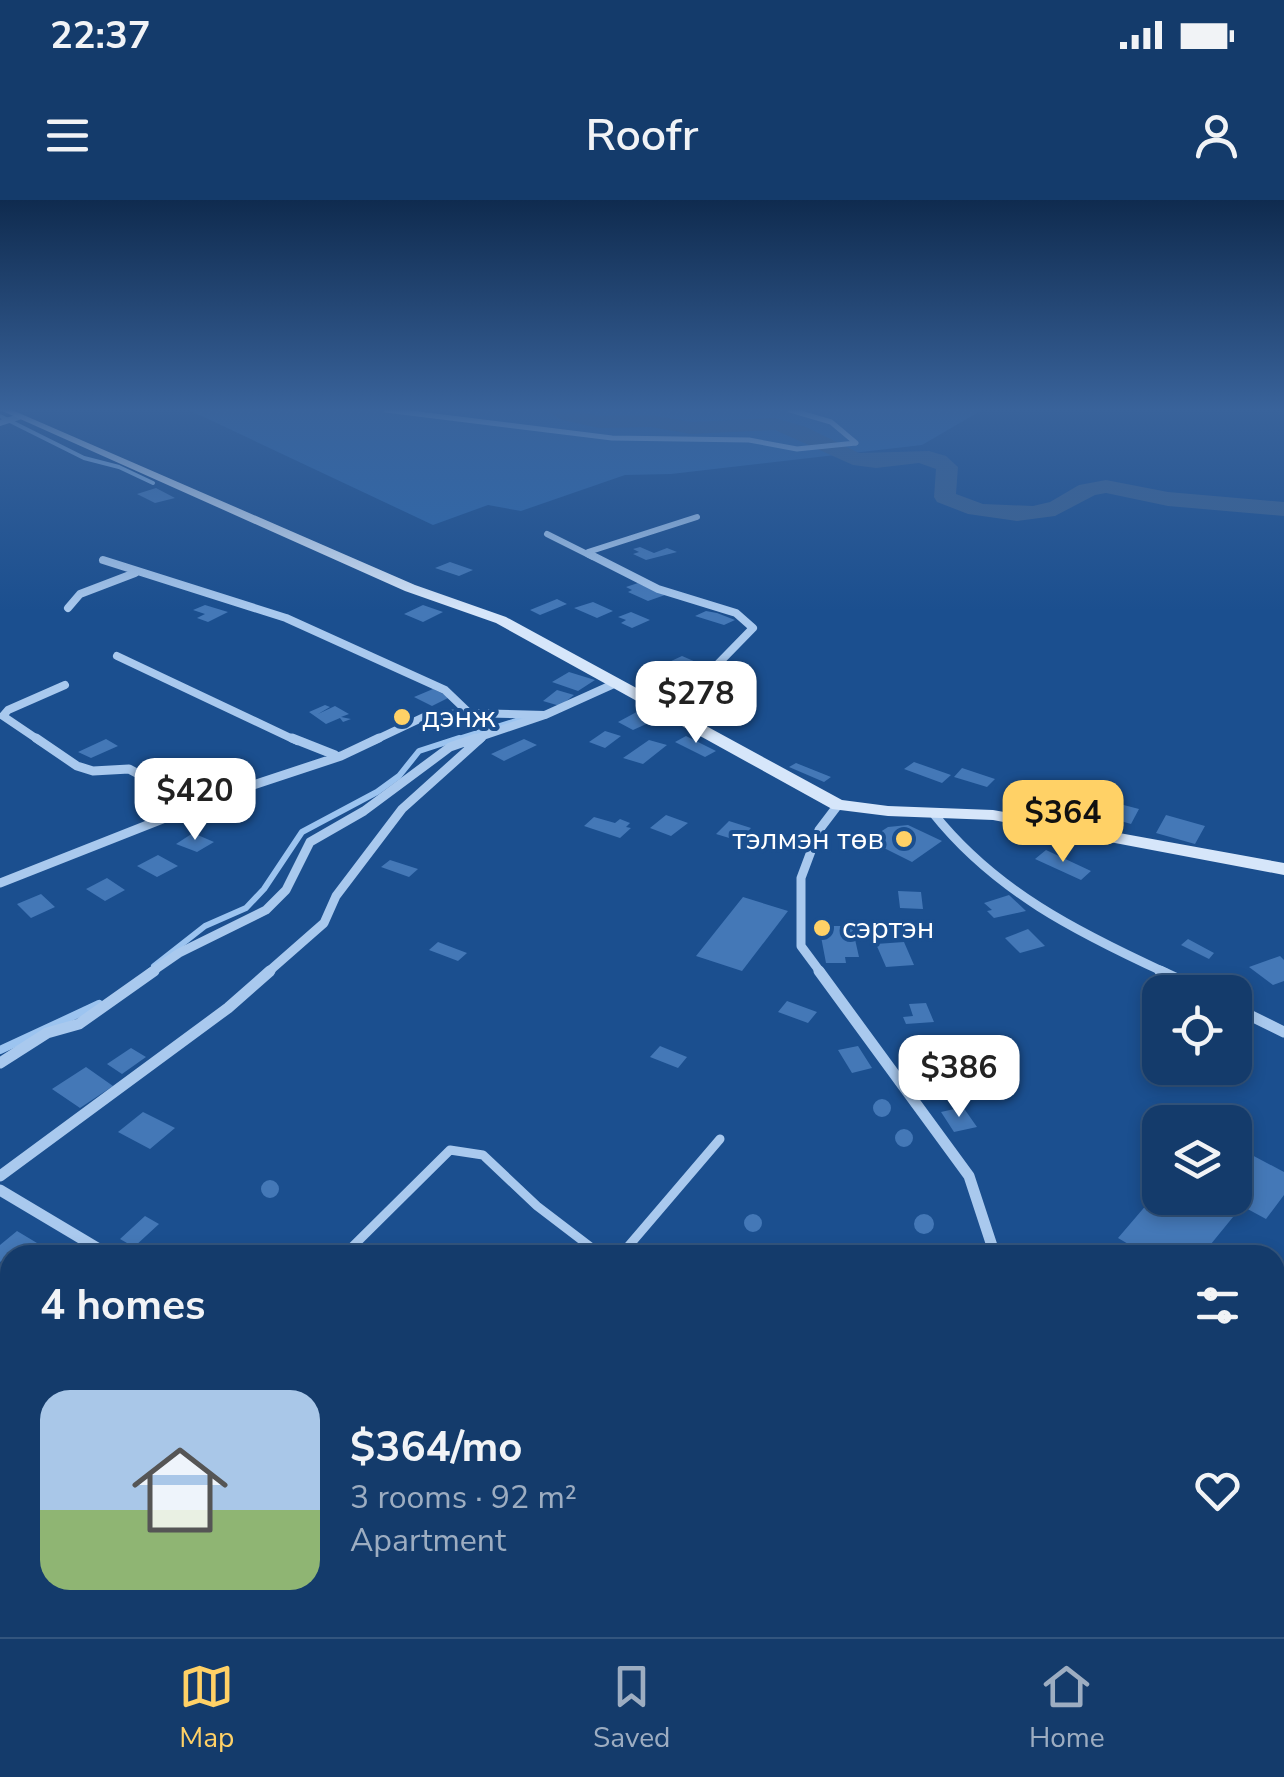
<!DOCTYPE html>
<meta charset="utf-8">
<style>
:root{--surface:#143b6b;--page:#1d4271;--text:#f1f3f6;--muted:#9dadc1;--line:#33557e;--accent:#ffd166}
body{margin:0;font-family:"Nunito Sans",sans-serif;background:var(--page);color:var(--text);height:100vh;display:flex;flex-direction:column;font-size:38px;white-space:nowrap}
*{box-sizing:border-box;margin:0}
p{font-size:32px;color:var(--muted)}
.icon{flex:none;width:55px;height:55px;fill:none;stroke:currentColor;stroke-width:2;stroke-linecap:round;stroke-linejoin:round}
.map{position:relative;flex:1;overflow:hidden}
.side{position:absolute;left:0px;top:1045px;width:1285px;height:392px;display:flex;flex-direction:column;background:var(--surface);border-radius:30px 30px 0 0;box-shadow:0 5px 15px #0003,0 0 0 2px var(--line)}
.side>*{flex:none}
.tools{position:absolute;left:1142px;top:775px;display:grid;gap:20px}
.tools a{display:grid;place-items:center;width:110px;height:110px;border-radius:20px;background:var(--surface);box-shadow:0 5px 15px #0003,0 0 0 2px var(--line);font-size:50px}
.price{position:absolute;translate:-50% -85px;padding:0 22px;border-radius:20px;background:#fff;color:#222;font-size:32px;line-height:65px;filter:drop-shadow(0 2px 5px #0008)}
.price::after{content:'';position:absolute;left:50%;top:60px;width:30px;height:22px;margin-left:-15px;background:inherit;clip-path:polygon(0 0,100% 0,50% 100%)}
.price.on{background:var(--accent);color:#111}
ul{padding:0;list-style:none}
li{display:flex;align-items:center;gap:30px;height:250px;padding:0 40px}
li+li{border-top:2px solid var(--line)}
li span{display:grid;place-items:center;flex:none;width:280px;height:200px;border-radius:30px;color:#555}
li>.icon{margin-inline-start:auto}
span .icon{width:120px;height:120px;fill:#fffc;stroke-width:1}
li b{font-size:42px}
h2{display:flex;justify-content:space-between;align-items:center;height:120px;padding:0 40px;font-size:42px}
.status{display:flex;justify-content:space-between;align-items:center;height:70px;padding:0 50px;background:var(--surface);direction:ltr}
.status svg{height:28px;fill:currentColor}
header{display:flex;justify-content:space-between;align-items:center;height:130px;padding:0 40px;background:var(--surface);font-size:45px;font-weight:600}
.tab-bar{display:flex;justify-content:space-around;align-items:center;height:140px;border-top:2px solid var(--line);background:var(--surface);font-size:28px;color:var(--muted)}
.tab-bar a{display:grid;justify-items:center;gap:5px}
.tab-bar .on{color:var(--accent)}
.map>svg:first-child{display:block}
.green{fill:#2e69ad}
.lines{fill:none;stroke-linecap:round;stroke-linejoin:round}
.stream-far3{stroke:#9cc4f0;stroke-width:4}
.stream-far2{stroke:#9cc4f0;stroke-width:5}
.stream-far1{stroke:#9cc4f0;stroke-width:6}
.stream{stroke:#9cc4f0;stroke-width:8}
.river{fill:#3c6290;fill-rule:evenodd}
.building{fill:#4478b7}
.lane-far1{stroke:#a9c9ee;stroke-width:5}
.lane{stroke:#a9c9ee;stroke-width:9}
.street-far4{stroke:#a9c9ee;stroke-width:6}
.street-far3{stroke:#a9c9ee;stroke-width:8}
.street-far2{stroke:#a9c9ee;stroke-width:9}
.street-far1{stroke:#a9c9ee;stroke-width:11}
.street{stroke:#a9c9ee;stroke-width:15}
.secondary{fill:#d6e6fa;fill-rule:evenodd}
.poi-dot{fill:#ffd166;stroke:#1b4f8f;stroke-width:4}
.labels{text-anchor:middle;dominant-baseline:central;stroke-width:8;stroke-linejoin:round;paint-order:stroke}
.poi-label{font-size:30px;fill:#fff;stroke:#1b4f8f;text-anchor:start}
</style>
<div class="status"><b>22:37</b><svg viewBox="0 0 49 12"><path d="M0 12V9h3v3zM5 12V6h3v6zM10 12V3h3v9zM15 12V0h3v12zM26 1h20v11H26zM47 4h2v5h-2z"/></svg></div>
<header><svg class="icon" aria-label="menu" viewBox="0 0 24 24"><path d="M4 6h16M4 12h16M4 18h16"/></svg>Roofr<svg class="icon" aria-label="person" viewBox="0 0 24 24"><circle cx="12" cy="8" r="4"/><path d="M4 21q1-7 8-7t8 7"/></svg></header>
<div class="map">
<svg width="1284" height="1437" viewBox="0 0 1284 1437">
<rect width="100%" height="100%" fill="#1b4f8f"/>
<path class="green" d="M189 210H982L922 245 671 274 625 275 521 311 488 305 433 325Z"/>
<g class="lines">
<path class="stream-far3" d="M0 216 84 258 119 267 153 283"/>
<path class="stream-far2" d="M451 541 527 517"/>
<path class="stream-far1" d="M154 766 205 726 246 708 264 689 302 632 377 592 399 576 419 551 459 538"/>
<path class="stream" d="M0 850 99 804"/>
<path class="river" d="M545 210H572L600 216 651 215 691 222 775 218 806 227 859 253 929 251 946 256 958 267 956 294 983 304 1033 306 1050 302 1079 285 1106 280 1168 292 1284 302V316L1168 306 1106 293 1095 295 1055 316 1017 321 968 314 937 302 934 297 936 269 919 263 876 268 853 265 775 230 691 234 651 227 600 228 562 220Z"/>
</g>
<path class="building" d="M156 288 175 298 155 303 137 294Z
M640 347 654 353 667 348 677 352 646 360 633 354 639 352 633 349Z
M450 362 473 370 459 376 435 368Z
M638 383 665 395 648 401 628 392 632 390 626 387Z
M557 399 567 404 540 415 530 410Z
M593 402 613 411 597 418 574 408Z
M205 405 228 412 208 422 197 418 205 414 193 410Z
M423 405 443 412 423 422 404 414Z
M706 411 717 413 735 420 724 425 695 416Z
M631 412 650 420 632 428 621 423 626 420 618 417Z
M682 456 710 468 697 475 669 462Z
M569 472 595 480 578 491 552 482Z
M433 489 450 497 432 506 414 497Z
M557 490 574 495 560 506 543 501Z
M325 505 330 507 318 514 335 506 349 514 341 517 351 519 343 522 340 518 326 524 309 512Z
M644 508 658 515 651 518 655 520 633 530 618 522Z
M605 531 621 536 605 548 589 542Z
M686 536 716 551 705 557 675 542Z
M106 539 118 546 91 558 78 552Z
M524 539 537 545 504 561 491 554Z
M649 540 667 545 643 564 623 558Z
M914 562 951 575 942 583 904 569Z
M796 563 831 577 824 582 789 567Z
M962 568 995 579 987 587 954 577Z
M1116 603 1139 609 1131 624 1107 617Z
M666 615 688 623 671 636 650 628Z
M1166 615 1205 626 1195 644 1156 633Z
M594 617 615 623 620 619 630 623 626 627 631 628 620 638 584 626Z
M729 621 751 628 739 641 716 634Z
M908 625 942 641 912 662 868 640 888 627Z
M193 633 214 642 197 652 176 644Z
M1046 650 1091 671 1081 680 1035 659Z
M158 655 178 666 157 677 137 666Z
M390 660 418 669 409 677 381 667Z
M107 678 125 690 105 701 86 689Z
M898 691 921 692 923 709 900 708Z
M41 694 55 707 31 718 17 704Z
M1009 695 1026 711 994 718 987 711 992 710 984 703Z
M743 697 788 711 742 771 696 756Z
M819 726H852L859 757H845L846 763H826Z
M1028 729 1045 746 1020 753 1005 738Z
M1188 739 1214 753 1209 759 1181 745Z
M438 742 467 753 458 761 429 750Z
M904 742 914 765 886 767 876 744Z
M1280 756 1284 760V781L1273 785 1249 767Z
M787 801 817 812 808 823 778 812Z
M926 803 934 822 906 824 903 817 913 816 909 804Z
M958 846a10 10 0 1 1 20 0a10 10 0 1 1-20 0Z
M660 846 687 857 678 868 650 857Z
M858 846 872 868 852 873 838 850Z
M131 848 146 857 122 874 107 864Z
M973 853 988 871 927 889 908 866 920 863 924 868Z
M86 867 113 886 80 908 52 889Z
M873 908a9 9 0 1 1 18 0a9 9 0 1 1-18 0Z
M963 907 977 927 954 932 941 912Z
M143 912 175 928 150 949 118 932Z
M895 938a9 9 0 1 1 18 0a9 9 0 1 1-18 0Z
M1235 946 1284 972V995L1266 1019 1242 1006 1202 1055H1147L1118 1038 1160 989V998H1235Z
M261 989a9 9 0 1 1 18 0a9 9 0 1 1-18 0Z
M914 1024a10 10 0 1 1 20 0a10 10 0 1 1-20 0Z
M744 1023a9 9 0 1 1 18 0a9 9 0 1 1-18 0Z
M145 1016 159 1024 134 1047 120 1039Z
M17 1031 47 1049 40 1055H10L0 1062V1045Z
M294 1428H353L346 1437H298L290 1432Z
M365 1428H423L417 1437H384Z
M640 1428H702L707 1432 702 1437H638L635 1434Z
M1133 1428H1186L1197 1437H1143Z"/>
<g class="lines">
<path class="lane-far1" d="M386 210 612 238 749 240 797 249 856 243
M790 210 831 222 856 243"/>
<path class="lane" d="M344 1055 450 950 483 955 537 1006 592 1048 626 1049 720 939"/>
<path class="street-far4" d="M0 223 19 217
M547 334 593 357
M588 352 697 317"/>
<path class="street-far3" d="M589 354 658 389 736 413 753 428 712 470 653 503
M103 360 286 418 445 490 469 513 545 515 616 483
M68 408 80 394 135 373
M117 456 297 541
M40 541 3 516 8 510 65 485
M373 541 428 515 469 513
M468 541 545 515
M478 541 487 533"/>
<path class="street-far2" d="M36 538 77 566 93 571 129 569 199 606
M292 538 335 555
M933 613C995 691 1077 732 1166 773
M0 683 226 594 341 556 379 538
M150 773 179 753 266 710 286 690 310 642 364 611 450 547 476 538
M267 773 324 723 336 696 402 609 481 538
M821 773 801 746V678L819 630 838 605"/>
<path class="street-far1" d="M819 771 969 976 995 1055
M1160 771 1205 792
M1235 808 1284 832
M0 863 47 833 79 824 154 771
M0 976 228 808 270 771
M0 990 109 1055"/>
<path class="street" d="M0 1324 10 1332
M799 1428 816 1437
M972 1428 975 1437
M61 1437 71 1428
M438 1437 444 1428
M873 1437 877 1428"/>
<path class="secondary" d="M0 210H12L415 385 506 417 842 600 888 606 993 610 1284 663V675L993 620 888 616 832 609 496 423 405 391Z"/>
</g>
<linearGradient id="sky" x2="0" y2="1"><stop stop-color="#0f2b4f"/><stop offset="0.51" stop-color="#39639b"/><stop offset="1" stop-color="#39639b" stop-opacity="0"/></linearGradient>
<rect width="1284" height="411" fill="url(#sky)"/>
<g class="poi-dot">
<circle cx="402" cy="517" r="10"/>
<circle cx="904" cy="639" r="10"/>
<circle cx="822" cy="728" r="10"/>
</g>
<g class="labels">
<g class="poi-label">
<text x="422" y="517">дэнж</text>
<text x="884" y="639" text-anchor="end">тэлмэн төв</text>
<text x="842" y="728">сэртэн</text>
</g>
</g>
</svg>
<div class="tools">
<a><svg class="icon" aria-label="locate" viewBox="0 0 24 24"><circle cx="12" cy="12" r="6"/><path d="M12 2v4M12 18v4M2 12h4M18 12h4"/></svg></a>
<a><svg class="icon" aria-label="layers" viewBox="0 0 24 24"><path d="M12 4l9 5-9 5-9-5zM3 14l9 5 9-5"/></svg></a>
</div>
<b class="price" style="left:696px;top:546px">$278</b>
<b class="price" style="left:195px;top:643px">$420</b>
<b class="price on" style="left:1063px;top:665px">$364</b>
<b class="price" style="left:959px;top:920px">$386</b>
<section class="side">
<h2>4 homes<svg class="icon" aria-label="filters" viewBox="0 0 24 24"><path d="M4 7h16M4 17h16"/><circle cx="9" cy="7" r="2"/><circle cx="15" cy="17" r="2"/></svg></h2>
<ul>
<li><span style="background:linear-gradient(#a9c7e8 60%,#8fb573 0)"><svg class="icon" aria-label="home" viewBox="0 0 24 24"><path d="M3 11l9-7 9 7M6 9v11h12V9"/></svg></span><div><b>$364/mo</b><p>3 rooms · 92 m²</p><p>Apartment</p></div><svg class="icon" aria-label="heart" viewBox="0 0 24 24"><path d="M12 20l-8-8c-3-5 5-10 8-4 3-6 11-1 8 4z"/></svg></li>
</ul>
</section>
</div>
<nav class="tab-bar">
<a class="on"><svg class="icon" aria-label="map" viewBox="0 0 24 24"><path d="M3 6l6-2 6 2 6-2v14l-6 2-6-2-6 2zM9 4v14M15 6v14"/></svg>Map</a>
<a><svg class="icon" aria-label="saved" viewBox="0 0 24 24"><path d="M7 4h10v16l-5-4-5 4z"/></svg>Saved</a>
<a><svg class="icon" aria-label="home" viewBox="0 0 24 24"><path d="M3 11l9-7 9 7M6 9v11h12V9"/></svg>Home</a>
</nav>
